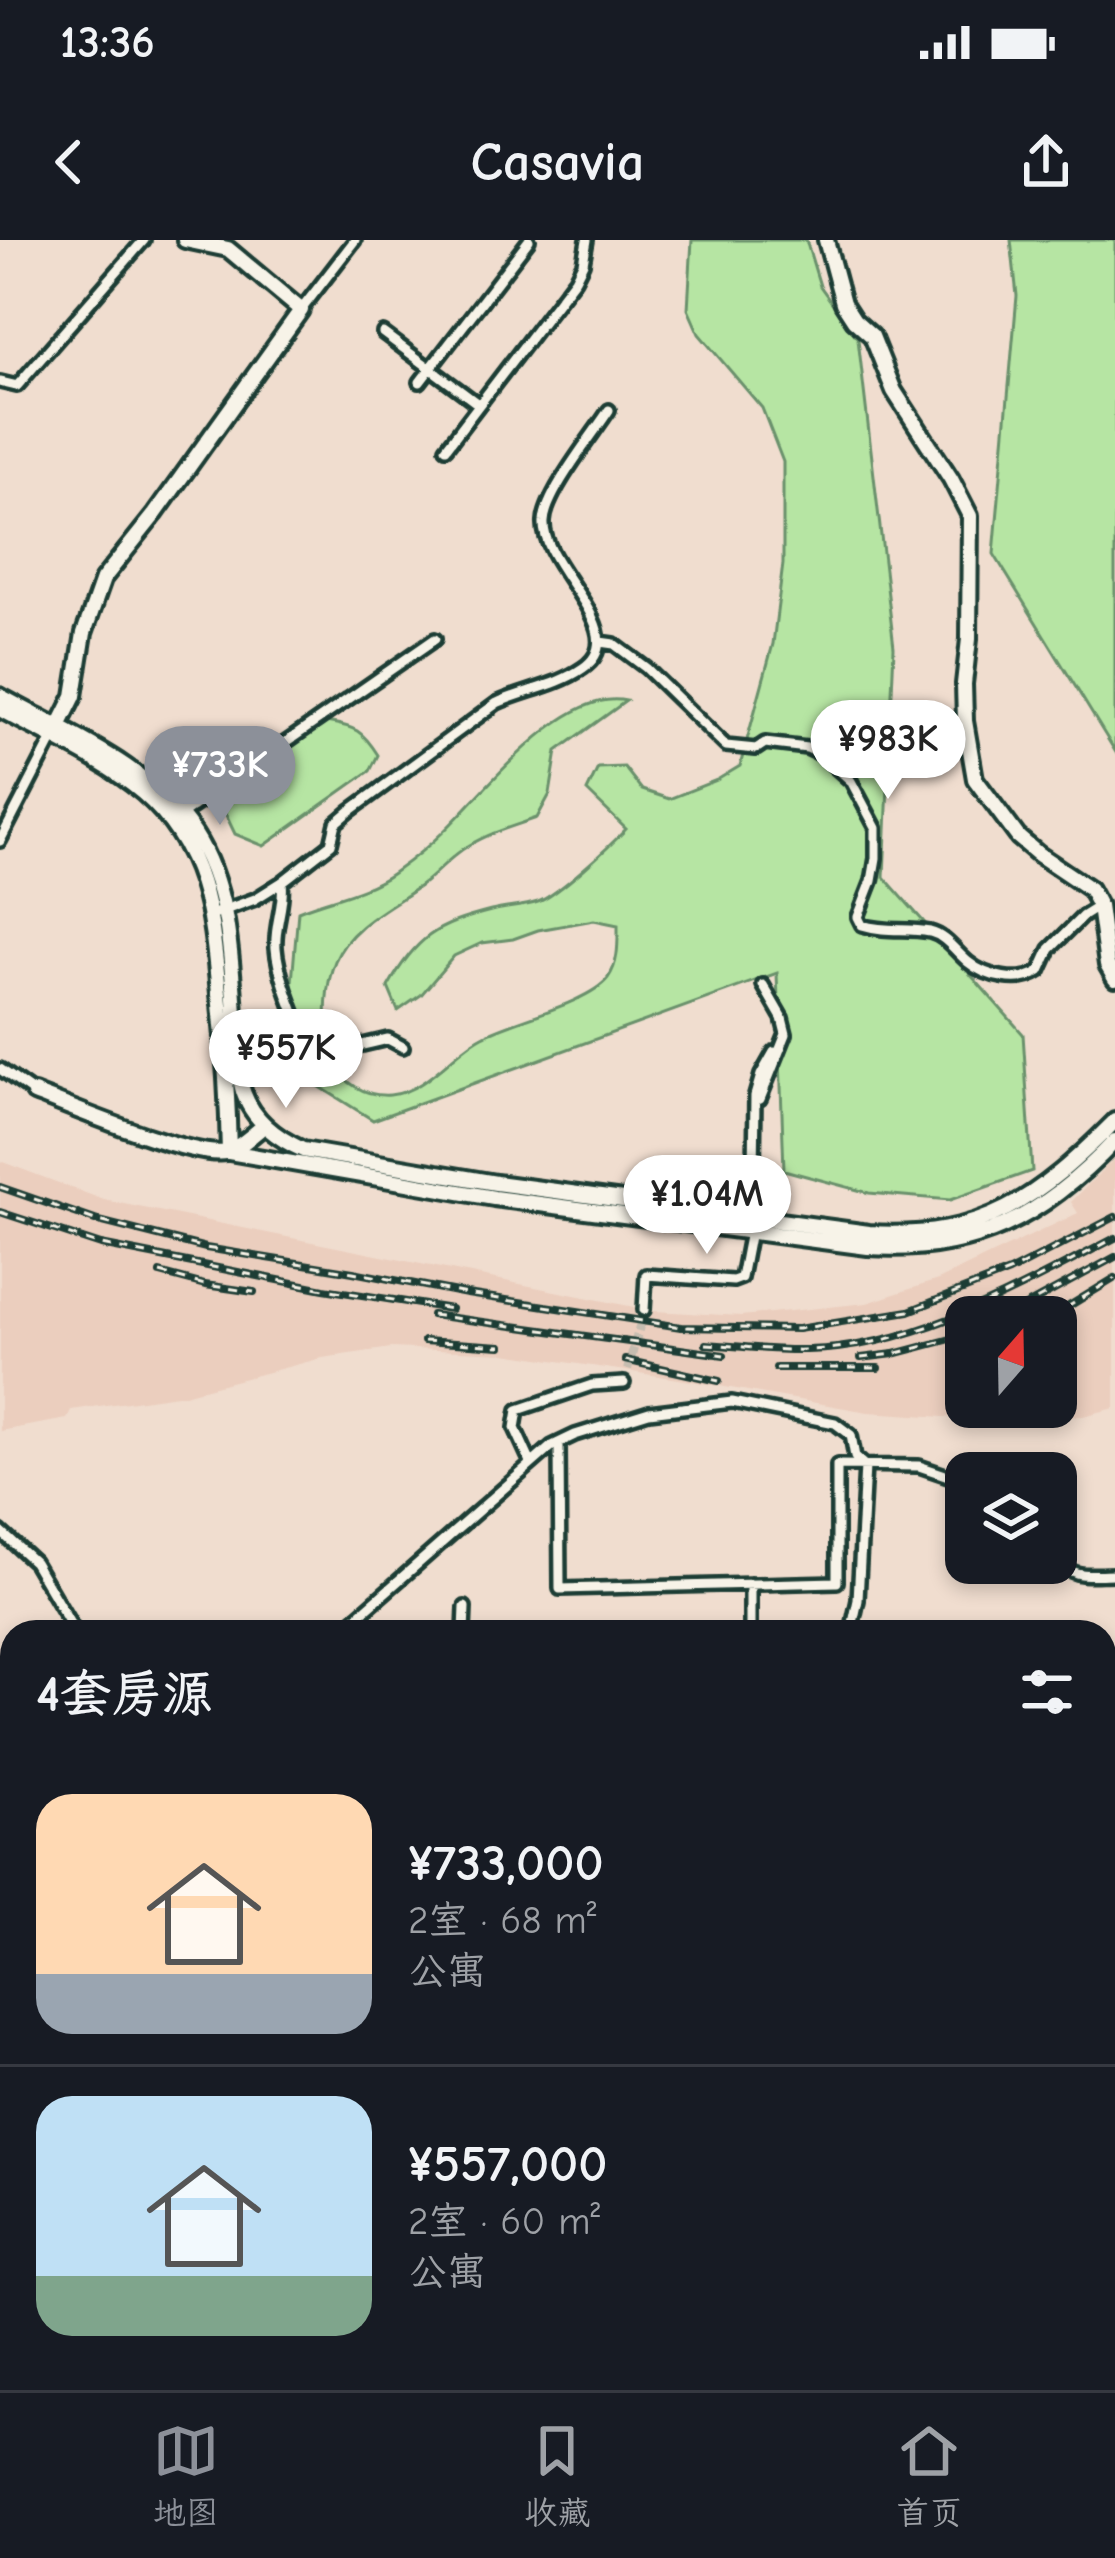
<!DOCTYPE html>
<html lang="zh">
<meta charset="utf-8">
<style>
:root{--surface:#171b24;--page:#20242c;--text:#f1f3f6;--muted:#9ea1a6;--line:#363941;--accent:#8c9099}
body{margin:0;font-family:"Comic Neue","LXGW WenKai TC",sans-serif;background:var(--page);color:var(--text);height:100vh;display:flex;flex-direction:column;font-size:45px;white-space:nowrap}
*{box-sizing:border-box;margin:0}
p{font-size:39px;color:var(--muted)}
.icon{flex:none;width:66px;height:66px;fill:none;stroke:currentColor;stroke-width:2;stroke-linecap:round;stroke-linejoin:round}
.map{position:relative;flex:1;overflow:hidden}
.side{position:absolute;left:0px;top:1380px;width:1116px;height:771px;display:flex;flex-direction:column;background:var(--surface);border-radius:36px 36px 0 0;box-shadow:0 6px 18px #0003}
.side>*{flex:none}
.needle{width:78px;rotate:20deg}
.buttons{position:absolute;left:945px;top:1056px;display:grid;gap:24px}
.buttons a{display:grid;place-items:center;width:132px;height:132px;border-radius:24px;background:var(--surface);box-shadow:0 6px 18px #0003;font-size:60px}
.price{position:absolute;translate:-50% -102px;padding:0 27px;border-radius:42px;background:#fff;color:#222;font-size:39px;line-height:78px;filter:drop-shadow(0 3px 6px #0008)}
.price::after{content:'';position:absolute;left:50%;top:72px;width:36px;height:27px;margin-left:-18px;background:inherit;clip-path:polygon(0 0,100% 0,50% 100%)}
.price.current{background:var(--accent);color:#fff}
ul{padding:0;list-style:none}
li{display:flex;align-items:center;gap:36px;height:300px;padding:0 36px}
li+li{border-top:3px solid var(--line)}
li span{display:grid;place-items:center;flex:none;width:336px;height:240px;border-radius:36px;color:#555}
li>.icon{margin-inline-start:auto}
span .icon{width:144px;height:144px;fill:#fffc;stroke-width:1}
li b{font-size:51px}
h2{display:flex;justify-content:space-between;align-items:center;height:144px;padding:0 36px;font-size:51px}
.status{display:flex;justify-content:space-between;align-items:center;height:84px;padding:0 60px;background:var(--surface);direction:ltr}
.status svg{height:33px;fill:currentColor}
header{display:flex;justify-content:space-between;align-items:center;height:156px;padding:0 36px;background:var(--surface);font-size:54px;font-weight:600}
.tab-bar{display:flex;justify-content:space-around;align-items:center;height:168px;border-top:3px solid var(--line);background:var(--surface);font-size:33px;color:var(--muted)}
.tab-bar a{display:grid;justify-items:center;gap:6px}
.tab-bar .current{color:var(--accent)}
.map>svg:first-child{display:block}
.built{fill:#ebcebe;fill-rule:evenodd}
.green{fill:#b6e5a3;stroke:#6a916c;stroke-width:3}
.water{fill:#91c5ee;stroke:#638fa4;stroke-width:3}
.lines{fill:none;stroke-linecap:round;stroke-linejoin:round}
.street-tunnel{stroke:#c6bdb0;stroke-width:9;stroke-dasharray:9 4.5;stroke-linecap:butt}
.street-casing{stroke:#1f3d34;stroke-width:18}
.secondary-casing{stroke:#1f3d34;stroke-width:22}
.highway-casing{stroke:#1f3d34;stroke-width:26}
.street{stroke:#f7f3e8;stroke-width:9}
.secondary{stroke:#f7f3e8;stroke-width:14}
.highway{stroke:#f7f3e8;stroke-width:16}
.rail-casing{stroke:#1f3d34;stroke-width:8}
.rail{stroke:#f7f3e8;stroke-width:3;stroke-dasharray:9;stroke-linecap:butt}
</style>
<div class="status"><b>13:36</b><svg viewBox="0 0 49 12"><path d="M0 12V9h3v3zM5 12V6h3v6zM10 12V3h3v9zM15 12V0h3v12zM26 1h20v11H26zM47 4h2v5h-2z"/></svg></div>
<header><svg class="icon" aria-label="back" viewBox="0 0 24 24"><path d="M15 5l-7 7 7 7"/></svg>Casavia<svg class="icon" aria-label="share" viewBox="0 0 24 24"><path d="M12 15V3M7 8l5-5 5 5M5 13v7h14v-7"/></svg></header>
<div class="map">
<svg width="1115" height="2150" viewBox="0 0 1115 2150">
<rect width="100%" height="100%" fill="#f0ddcf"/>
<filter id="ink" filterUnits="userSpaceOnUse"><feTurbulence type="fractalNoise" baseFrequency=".00833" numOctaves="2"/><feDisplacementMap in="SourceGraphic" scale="24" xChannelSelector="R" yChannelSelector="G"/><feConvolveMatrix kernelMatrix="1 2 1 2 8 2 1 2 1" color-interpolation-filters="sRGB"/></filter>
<g filter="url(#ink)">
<path class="built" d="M1115 918V1168L1083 1176 990 1180 868 1172 679 1139 505 1113 391 1108 322 1118 184 1154 71 1170 67 1179 0 1191V921L104 960 654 1071 741 1076 867 1063 938 1040 1078 973 1071 962ZM966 1077H1056V1167H966Z"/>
<path class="green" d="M692 0H806L820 46 858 99 894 407 884 637 1023 794 1032 931 950 960 869 953 784 930 777 733 373 880 285 825 298 671C330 658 365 653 393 633 410 621 428 607 443 592 484 553 564 447 626 461L557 511 550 554 537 578C514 586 489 593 468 606 452 615 440 630 425 642 395 666 351 683 335 721 322 753 327 788 328 822 346 842 363 857 390 855 426 852 452 812 483 796 513 780 589 763 608 738 619 723 618 703 618 685L594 680 538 690 513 699 482 703 454 716 421 755 398 771 388 747C416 697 436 685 491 671 506 667 523 667 538 662 558 655 610 606 626 589L587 551 598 528 624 527 642 550 669 559 717 540 740 526 773 404 783 324V222L762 168 699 94 688 69Z
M1011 0H1115V511L994 314 1017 56Z
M326 482C356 487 362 490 378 515L370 531 264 606 235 594 224 571 236 541Z"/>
<path class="water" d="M0 1850 12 1859V2139H302L337 2150H0Z
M1115 2110V2150H562L573 2142 644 2148 655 2139H1104V2111Z"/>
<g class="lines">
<path class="street-tunnel" d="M624 1143 644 1070"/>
<g class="street-casing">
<path id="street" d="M301 70 355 0
M383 93 478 164
M0 142 17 146 144 0
M420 142 529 0
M446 208 575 39 583 23 587 0
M600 402 614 404 646 428 726 506 756 509 765 503 807 508 822 515 851 541 876 588V618L872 641 858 677 862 685C888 693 906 687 930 692 946 696 955 711 968 722 986 737 1020 745 1040 731L1050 709 1083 676 1099 666
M181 575 435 399
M0 601 53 498
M282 642C285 664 274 685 276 708 278 737 298 781 308 809L320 815 388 799 403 807
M211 675 255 659 282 642 331 604 336 583 350 571 497 463C526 450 557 446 583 428 635 393 541 327 544 282 545 254 593 195 609 170
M0 829 34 853
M760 859 786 794 782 778 763 745
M644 1070 646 1035 733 1041 741 1038 750 991 754 933 755 856 761 835 774 812
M559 1203 560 1349 837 1342V1225L919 1226 966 1242
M531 1223 515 1188 518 1170 592 1145 624 1143
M0 1291 34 1322 75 1392
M1056 1317C1072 1340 1089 1334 1115 1334
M750 1344V1392
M340 1392 552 1206 575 1195 649 1172 732 1162 835 1183 851 1195 855 1217 865 1226 858 1360 851 1392
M464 1392 465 1367"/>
</g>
<g class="secondary-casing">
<path id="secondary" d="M826 0 843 63 854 80 872 96 894 151 951 239 970 276 969 399 964 444 965 481 975 539 1018 597 1038 614 1090 649 1099 666 1107 725 1115 739
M0 456C68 494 150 526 194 593 233 653 231 731 237 800 239 817 238 839 244 854 254 881 279 899 303 910L496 943 869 993C984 1000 1038 958 1115 881
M0 469C47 495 102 518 143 553 210 611 212 683 220 764 225 813 228 862 229 912L494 958 868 1007C975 1014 1043 977 1115 901
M55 494 74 456 84 393 103 339 155 274 301 70 228 9 185 0
M34 853C71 867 192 919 226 912 239 909 254 893 265 885
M1104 1664H1115
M0 1735 12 1745
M1104 1887H1115"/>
</g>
<g class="highway-casing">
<path id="highway" d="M0 1768 12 1777
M0 1789 12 1798
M1104 1913H1115
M1104 1929 1115 1928"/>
</g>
<use href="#street" class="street"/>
<use href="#secondary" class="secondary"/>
<use href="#highway" class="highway"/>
<g class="rail-casing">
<path id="rail" d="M0 947 95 980 206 1008 353 1032 467 1054 681 1087 798 1089 909 1071 1009 1032 1115 977
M0 972 101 1005 324 1049 451 1069
M160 1033 205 1045 254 1052
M432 1075 724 1115
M1005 1077 1115 1017
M1051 1077 1115 1038
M424 1101 501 1106
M706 1104C739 1106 774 1111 807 1110 917 1108 1021 1047 1115 998
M861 1118 894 1114 966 1095
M625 1120 719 1141
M776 1128H878"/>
</g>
<use href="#rail" class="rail"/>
</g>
</g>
</svg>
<div class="buttons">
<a><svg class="needle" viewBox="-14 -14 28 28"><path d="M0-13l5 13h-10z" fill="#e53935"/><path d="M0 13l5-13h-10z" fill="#9ea1a6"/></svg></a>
<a><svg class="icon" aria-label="layers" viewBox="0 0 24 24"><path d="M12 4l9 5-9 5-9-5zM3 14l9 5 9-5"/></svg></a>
</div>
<b class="price" style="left:888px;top:562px">¥983K</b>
<b class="price current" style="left:220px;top:588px">¥733K</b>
<b class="price" style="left:286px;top:871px">¥557K</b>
<b class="price" style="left:707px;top:1017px">¥1.04M</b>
<section class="side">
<h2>4套房源<svg class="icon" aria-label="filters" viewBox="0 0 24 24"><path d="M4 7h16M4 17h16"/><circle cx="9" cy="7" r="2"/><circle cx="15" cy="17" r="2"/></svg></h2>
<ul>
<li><span style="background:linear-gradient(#ffd9b3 75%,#9aa5b1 0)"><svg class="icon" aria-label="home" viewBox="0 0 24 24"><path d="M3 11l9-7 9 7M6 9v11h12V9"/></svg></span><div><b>¥733,000</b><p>2室 · 68 m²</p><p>公寓</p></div></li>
<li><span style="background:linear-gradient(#bfe0f5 75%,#7fa58c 0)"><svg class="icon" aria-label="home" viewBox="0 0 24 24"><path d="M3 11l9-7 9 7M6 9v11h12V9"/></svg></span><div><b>¥557,000</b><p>2室 · 60 m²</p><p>公寓</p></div></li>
</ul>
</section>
</div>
<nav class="tab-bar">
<a class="current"><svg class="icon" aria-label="map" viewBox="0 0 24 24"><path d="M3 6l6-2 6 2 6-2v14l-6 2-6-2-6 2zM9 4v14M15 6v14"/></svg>地图</a>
<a><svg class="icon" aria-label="saved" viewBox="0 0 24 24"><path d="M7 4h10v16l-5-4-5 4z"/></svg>收藏</a>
<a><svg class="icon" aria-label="home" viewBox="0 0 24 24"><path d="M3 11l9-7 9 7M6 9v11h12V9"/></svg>首页</a>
</nav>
